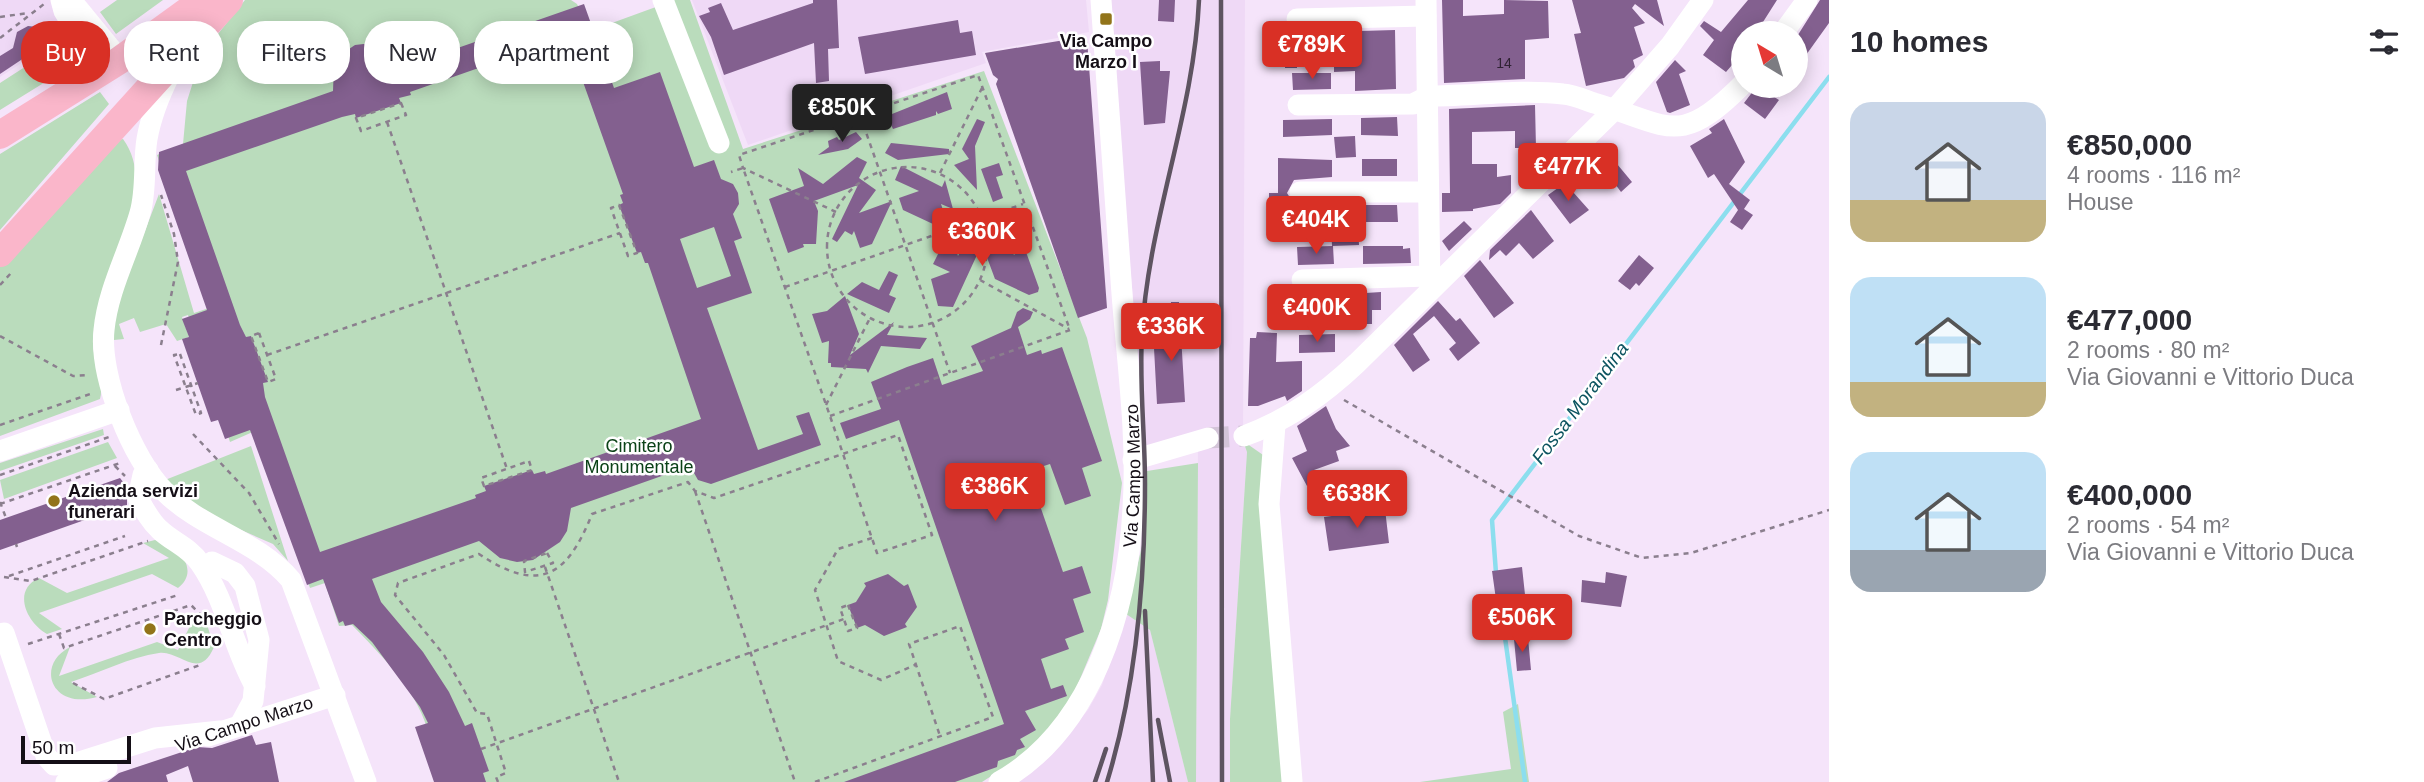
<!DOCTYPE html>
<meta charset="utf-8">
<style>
:root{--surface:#fff;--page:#f7f7f7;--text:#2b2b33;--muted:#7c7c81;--accent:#d93025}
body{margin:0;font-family:Helvetica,sans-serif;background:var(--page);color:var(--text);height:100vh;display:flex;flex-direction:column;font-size:26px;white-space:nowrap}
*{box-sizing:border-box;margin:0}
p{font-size:23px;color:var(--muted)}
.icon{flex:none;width:38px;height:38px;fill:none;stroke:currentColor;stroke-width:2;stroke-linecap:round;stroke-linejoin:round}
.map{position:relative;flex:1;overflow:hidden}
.side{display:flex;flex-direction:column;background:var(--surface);width:595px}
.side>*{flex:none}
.hud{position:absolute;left:21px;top:21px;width:665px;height:63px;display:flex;gap:14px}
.needle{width:46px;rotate:322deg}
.controls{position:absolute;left:1731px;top:21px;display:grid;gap:14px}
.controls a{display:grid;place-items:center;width:77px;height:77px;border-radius:50%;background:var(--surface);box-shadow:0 4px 18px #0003;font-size:35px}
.scale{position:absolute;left:21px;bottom:18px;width:110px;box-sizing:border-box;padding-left:7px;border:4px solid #140e16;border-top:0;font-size:19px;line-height:24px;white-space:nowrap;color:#140e16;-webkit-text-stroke:5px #fff;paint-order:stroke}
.price{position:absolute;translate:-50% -60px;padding:0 16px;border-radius:7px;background:var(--accent);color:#fff;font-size:23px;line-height:46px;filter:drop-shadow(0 2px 4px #0008)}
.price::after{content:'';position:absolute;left:50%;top:42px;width:21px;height:16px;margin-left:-10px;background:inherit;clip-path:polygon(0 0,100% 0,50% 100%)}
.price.selected{background:#222;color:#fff}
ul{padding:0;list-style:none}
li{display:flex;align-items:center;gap:21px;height:175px;padding:0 21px}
li span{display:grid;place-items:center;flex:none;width:196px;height:140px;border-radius:21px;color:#555}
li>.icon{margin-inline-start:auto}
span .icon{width:84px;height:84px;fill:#fffc;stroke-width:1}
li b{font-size:30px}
h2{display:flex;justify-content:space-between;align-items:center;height:84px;padding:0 21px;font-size:30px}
.pill{padding:0 24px;border-radius:28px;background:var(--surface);box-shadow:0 4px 18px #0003;font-size:24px;line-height:63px}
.pill.selected{background:var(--accent);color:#fff}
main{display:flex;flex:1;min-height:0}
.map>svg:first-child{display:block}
.built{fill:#efd9f6}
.green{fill:#badcbc}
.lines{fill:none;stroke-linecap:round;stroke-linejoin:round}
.stream{stroke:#8cdeee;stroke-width:4.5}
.building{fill:#83608f;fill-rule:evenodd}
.minor-tunnel{stroke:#d3c4d8;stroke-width:21;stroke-dasharray:21 10;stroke-linecap:butt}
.path{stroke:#8b7f8e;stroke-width:2.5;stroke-dasharray:5 5;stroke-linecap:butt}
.minor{stroke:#fff;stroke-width:21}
.major{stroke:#fab6ca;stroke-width:28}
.rail{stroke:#5e5461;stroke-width:4.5}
.poi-dot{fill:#92741a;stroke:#fff;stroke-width:2.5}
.labels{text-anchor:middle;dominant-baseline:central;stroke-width:5;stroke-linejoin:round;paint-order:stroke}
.number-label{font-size:14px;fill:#302234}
.poi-label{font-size:18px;font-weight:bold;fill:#140e16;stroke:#fff;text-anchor:start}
.park-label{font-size:18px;fill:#0b4217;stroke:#fff}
.street-label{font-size:18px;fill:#140e16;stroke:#fff}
.water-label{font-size:19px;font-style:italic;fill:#0c5460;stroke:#fff}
</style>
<main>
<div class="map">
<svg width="1829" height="782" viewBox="0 0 1829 782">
<rect width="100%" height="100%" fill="#f5e4fa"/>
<path class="built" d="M0 0H55L69 32 0 77Z
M692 0H1086L1089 32 982 52 986 63 748 145Z
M1108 0H1245L1243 441 1247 452 1230 719V782H1196L1198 442 1147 449 1111 60Z
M1126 614 1150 630 1188 782H1015L1056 749 1088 710 1102 685Z"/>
<path class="green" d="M117 0H163L116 34 100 12Z
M245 0H571L577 4 590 31 675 0H690L743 149 984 71 1087 338 1122 483 1108 600 1101 629 1075 691 1041 744 982 782H438C434 764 432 745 427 728 415 688 380 654 352 625L339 626 325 583 310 588 255 431 230 442 188 315 182 317 189 337 177 341 166 324 140 332 134 318 119 324 124 339 114 340 108 328 159 194 194 313 209 308 157 155 183 144 187 101 202 54Z
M62 43 76 63 0 110V83Z
M100 92 109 104 0 230V154Z
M123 139C163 193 97 280 93 340 92 359 105 382 100 399L0 436V266L113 141Z
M103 429 104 435 0 471V463Z
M1243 441 1266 457 1287 782H1230V719L1247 452Z
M108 442 117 458 4 499 0 480Z
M251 446 288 561 273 544 200 512 165 480Z
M1198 463 1196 782H1188L1150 630 1126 614 1144 537 1147 471Z
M155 540C178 544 201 570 178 588L152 574 39 613 62 629 47 634C26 622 12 590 39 578L67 593 169 558 143 543Z
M198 617 205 618 214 647C199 682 180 650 159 653 130 657 99 673 71 682L97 697C51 710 35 665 70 647L59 676 157 642 178 650 192 622Z
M1518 704 1529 782H1420L1511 769 1503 712Z"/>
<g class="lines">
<path class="stream" d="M1496 573 1492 520 1829 77
M1503 623 1525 782"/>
</g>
<path class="building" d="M813 0H837L839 48 828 49 829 81 816 83 814 43 724 75 711 37 699 16 710 12 708 8 721 3 733 30 813 3Z
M1159 0H1175L1174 22 1158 21Z
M1442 0H1463V16L1504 14V0L1548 1 1549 38 1525 40V79L1444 83Z
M1572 0H1657L1664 26 1635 4 1632 8 1645 23 1634 27 1643 55 1633 60 1635 67 1624 78 1586 86 1574 34 1581 33Z
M1748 0H1777L1756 33H1743V58L1736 68 1732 65 1726 72 1703 55 1714 40 1700 26 1704 21 1721 32Z
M1820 0H1829V23L1796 69V38Z
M584 4 614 88 660 72 694 167 714 160 721 179 733 184 738 193 739 204 733 214 742 238 734 241 752 293 707 308 758 450 803 434 796 416 809 412 821 445 711 484 698 480 690 466 571 508 567 531 560 542 533 560 517 562 500 558 479 541 372 579 381 602 423 652 449 692 465 726 472 723 489 771 483 773 486 782H434L415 727 428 723 420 707 372 642 353 624 345 626 343 621 339 623 323 579 307 585 250 430 225 439 218 420 211 422 182 339 189 337 182 319 207 310 158 170 159 152 333 91 334 64 343 53 355 45 372 43 385 47 403 67ZM567 37 623 194 620 195 623 203 619 205 637 253 641 252 645 263H648L701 419 546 474 545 471 534 474 532 470 484 486 486 491 475 495 476 498 320 552 265 397 263 383 268 382 251 336 246 337 240 325 186 171 342 117 355 114 356 118 401 103 399 98 411 95 410 92ZM714 227 731 276 697 288 680 239Z
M958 20 960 33 972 31 976 55 865 74 858 37Z
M28 26 37 27 51 40 0 74V56L13 48 17 32Z
M1395 30 1396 89 1355 91V71L1334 72V50H1360V31Z
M1330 31V49H1297V68H1285V61H1277V32Z
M1083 37 1087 39 1107 308 1078 318 996 84 998 79 993 75 985 53Z
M1675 60 1686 71 1679 74 1690 105 1670 113 1667 112 1656 82Z
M1160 61V71H1170L1165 123 1144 125 1140 62Z
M1292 73H1331V89L1293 90Z
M1757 86 1779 100 1765 119 1744 103Z
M947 92 952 109 938 114 936 111V115L893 129 887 116Z
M1535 105 1536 148H1515V131L1472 132V164H1497V177L1511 175V193L1500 204 1473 209V211L1442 212V193H1450L1449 109Z
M1397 117 1398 136 1361 135V118Z
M977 119 985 122 975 146 977 190 954 165 969 159 962 149Z
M1332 119V135L1283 137V120Z
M1724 119 1745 162 1729 184 1750 200 1744 209 1753 215 1742 230 1730 222 1738 210 1714 174 1708 178 1690 146 1712 133 1709 129Z
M856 132 862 139 848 149 818 155 829 147 828 141 837 137 839 140Z
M1355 136 1356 157 1336 158 1334 137Z
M891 143 949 149V154L898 160 885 153Z
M1602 146 1632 182 1621 192 1604 169 1591 178 1581 164Z
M857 157 867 162 859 178 876 190 859 213 892 201 872 244 860 248 854 231 852 235 845 231 837 242 832 239 858 185 814 201 818 211 816 244H803L804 247 788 253 769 199 804 186 798 168 823 184Z
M1278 158 1332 160V177L1294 180 1287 193 1294 204 1333 205V223L1298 224V211H1269V193H1278Z
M1362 159H1397V176H1362Z
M999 163 1003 175 996 177 1003 198 993 202 981 169Z
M901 166 942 187 945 180 953 209 941 204 946 219 933 224 903 210 899 198 919 191 895 180Z
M1565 183 1589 210 1570 224 1548 195Z
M1362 205H1397L1398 222H1363Z
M1531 210 1554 241 1533 259 1519 243 1506 256 1500 250 1489 260 1490 250Z
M1464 221 1472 229 1449 251 1442 241Z
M1331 224H1358L1359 245 1332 246Z
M970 233 1015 255 1010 243 1021 238 1039 288 1038 292 1029 295 995 279 982 244 953 307 938 306 931 279 950 272 933 264 943 244 953 241 958 256Z
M1333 246 1334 264 1298 265 1297 247Z
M1363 246H1403V249L1410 248 1411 263 1363 264Z
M1639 255 1654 268 1639 286 1636 283 1630 290 1618 281Z
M1480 260 1514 303 1494 318 1464 276Z
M889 271 898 275 889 295 896 298 889 313 847 294 862 282 879 290Z
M1335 292V295L1381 292V310H1372V324H1338V311L1299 312 1298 293Z
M845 296 859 334 850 355 894 322 887 335 927 338 920 349 881 346 868 373 866 369 831 367V363H828L829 341 822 343 812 314 827 311Z
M1438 301 1456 321 1460 318 1480 343 1458 361 1449 349 1456 343 1434 316 1413 334 1430 360 1413 372 1394 345Z
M1171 302H1179L1185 402 1157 404 1154 348H1166L1165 328H1169Z
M1023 308 1033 312 1030 319 1018 327 1027 355 1041 350 1042 354 1062 347 1102 461 1082 468 1091 496 1065 505 1050 464 1028 471 1063 572 1082 566 1091 593 1073 599 1084 632 1065 639 1069 649 1041 659 1051 689 1063 685 1067 696 1025 711 1036 730 1020 739 1025 747 1017 750 1015 755 998 761 997 767 955 782H844L1004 724 899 420 846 439 840 423 881 409 871 382 907 367 933 358 942 385 983 371 971 346 1011 328 1017 312Z
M1257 332 1277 333 1276 362 1302 361V391L1287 401 1285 396 1258 406H1248L1250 338H1256Z
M1335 334V352L1299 353V335Z
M1326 406 1336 429 1350 446 1336 451 1339 461 1314 470 1319 481 1307 486 1292 458 1307 451 1297 426Z
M120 478 127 487V505L0 550V520Z
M1385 509 1389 543 1329 551 1324 517Z
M1522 567 1527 613 1519 614 1521 626 1500 628 1492 571Z
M1606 572 1627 576 1621 607 1581 602 1582 580 1605 583Z
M888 574 904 586 908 584 917 607 905 624 907 627 884 636 865 625 857 628 848 605 856 602 866 586 864 583Z
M1528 638 1531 670 1517 671 1514 639Z
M252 735 256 745 271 742 279 782H193L188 766 166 775 168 782H107L119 773 197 747 212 748Z"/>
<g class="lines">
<path class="minor-tunnel" d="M1208 438 1244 436"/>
<path class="path" d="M0 17 28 13
M0 38 44 4
M401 103 406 115 361 131 356 118Z
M860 115 950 373
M387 122 507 469
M827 247a80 80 0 1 1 160 0a80 80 0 1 1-160 0Z
M940 173 982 88
M619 205 637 253 628 256 611 208Z
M836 212 743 168 739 155 978 75 1070 330
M980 280 1069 329
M0 285 12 272
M785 287 1023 204
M259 333 276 379 268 382 251 336Z
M0 336 73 376 88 375
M161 345 178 262 174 234 161 195
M180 354 201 413 196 415 174 355Z
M267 355 620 233
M176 390 198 383
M1344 400 1579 536 1642 558 1691 553 1829 510
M826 405 870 318
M830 416 1070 330
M0 425 93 393
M193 434 249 493 279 544
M529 461 532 470 484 486 481 478Z
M115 466 125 476
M0 475 109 437
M695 491 795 782
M0 502 6 518
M0 504 123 462
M872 538 838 549 815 590 838 661 881 680 917 664
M16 544 17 547
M547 553 553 563 525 572 524 561Z
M545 567 619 782
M9 576 125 536
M4 577 31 581 148 541
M848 605 857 628 848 631 840 608Z
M59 634 64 648 191 605 200 614
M28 644 178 595
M73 683 104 699 200 665
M481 749 844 619
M498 782 496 777 506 773 487 714 477 713 444 655 395 595 398 583 479 554C539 594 567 577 592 514L688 482 695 491 714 498 898 435 932 535 877 553 830 416 743 168 731 172
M815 782 993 717 960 626 909 644 940 736"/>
<g class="minor">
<path d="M61 0 64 11 102 73"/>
<path d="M71 0 120 60"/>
<path d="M663 0 719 143"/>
<path d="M1426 0 1430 291"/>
<path d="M1297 19 1426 16"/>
<path d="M1783 33 1807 0"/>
<path d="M170 74C160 94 151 116 147 139 143 163 147 189 140 213 129 252 108 289 104 330 99 376 132 459 165 492 202 529 257 540 291 580L366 782"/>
<path d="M1298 105 1413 104 1429 96C1470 96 1523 89 1563 94 1574 95 1585 100 1594 103 1670 125 1678 149 1743 84"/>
<path d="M1300 192H1427"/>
<path d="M1302 280 1428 276"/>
<path d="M1275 425 1269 504 1292 781"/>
<path d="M1244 436C1288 420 1323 395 1357 363L1615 109 1670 46 1703 0"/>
<path d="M0 451 119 410"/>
<path d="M1133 460 1208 438"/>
<path d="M148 470 143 475 138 498C144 509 150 521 159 529 172 542 188 546 200 563 226 600 233 647 255 686"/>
<path d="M212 562 235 573 245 586 259 640 253 701 240 725"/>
<path d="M4 633 46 756 54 765 73 764 155 738 220 731"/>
<path d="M208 736 335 695"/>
<path d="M66 782 107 768"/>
<path id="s1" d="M999 782C1092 730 1128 610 1133 508 1138 433 1126 355 1121 280 1114 187 1108 93 1101 0"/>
</g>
<path class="major" d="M0 135 120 60 203 0
M0 253 229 0"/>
<path class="rail" d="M1221 0 1222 782
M1145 611 1153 782
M1158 720 1170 782
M1095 782 1106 749
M1107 782C1136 687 1145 582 1145 483 1145 434 1139 384 1142 334 1148 221 1194 114 1199 0"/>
</g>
<g class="poi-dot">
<rect x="1099" y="12" width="14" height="14" rx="3.5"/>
<circle cx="54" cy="501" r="7"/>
<circle cx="150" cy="629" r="7"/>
</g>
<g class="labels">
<g class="number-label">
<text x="1504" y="63">14</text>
</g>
<g class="poi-label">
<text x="1106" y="41" text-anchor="middle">Via Campo<tspan x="1106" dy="21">Marzo I</tspan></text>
<text x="68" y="491">Azienda servizi<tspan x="68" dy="21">funerari</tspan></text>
<text x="164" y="619">Parcheggio<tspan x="164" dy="21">Centro</tspan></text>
</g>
<g class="park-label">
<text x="639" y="446">Cimitero<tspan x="639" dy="21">Monumentale</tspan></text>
</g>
<g class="street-label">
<text stroke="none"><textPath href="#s1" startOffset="350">Via Campo Marzo</textPath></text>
<text transform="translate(244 724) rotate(-18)">Via Campo Marzo</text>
</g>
<g class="water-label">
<text transform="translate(1580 403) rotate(-53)">Fossa Morandina</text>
</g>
</g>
</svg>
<div class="controls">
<a><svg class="needle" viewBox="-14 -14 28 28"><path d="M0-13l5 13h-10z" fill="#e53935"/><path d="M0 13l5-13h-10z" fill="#7c7c81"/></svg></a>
</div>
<div class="scale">50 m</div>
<b class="price" style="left:1312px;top:81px">€789K</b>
<b class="price selected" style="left:842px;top:144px">€850K</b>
<b class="price" style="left:1568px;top:203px">€477K</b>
<b class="price" style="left:1316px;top:256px">€404K</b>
<b class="price" style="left:982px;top:268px">€360K</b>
<b class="price" style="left:1317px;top:344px">€400K</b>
<b class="price" style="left:1171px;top:363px">€336K</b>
<b class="price" style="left:995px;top:523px">€386K</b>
<b class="price" style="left:1357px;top:530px">€638K</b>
<b class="price" style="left:1522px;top:654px">€506K</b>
<div class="hud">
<a class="pill selected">Buy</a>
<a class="pill">Rent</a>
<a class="pill">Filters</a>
<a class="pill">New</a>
<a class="pill">Apartment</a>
</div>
</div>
<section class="side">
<h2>10 homes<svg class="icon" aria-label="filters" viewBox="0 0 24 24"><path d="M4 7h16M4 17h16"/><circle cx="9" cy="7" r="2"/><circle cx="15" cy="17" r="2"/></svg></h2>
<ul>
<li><span style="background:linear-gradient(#c9d6e8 70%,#c2b280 0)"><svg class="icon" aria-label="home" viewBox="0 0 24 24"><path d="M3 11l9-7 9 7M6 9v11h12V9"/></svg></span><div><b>€850,000</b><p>4 rooms · 116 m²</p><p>House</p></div></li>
<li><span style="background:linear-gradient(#bfe0f5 75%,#c2b280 0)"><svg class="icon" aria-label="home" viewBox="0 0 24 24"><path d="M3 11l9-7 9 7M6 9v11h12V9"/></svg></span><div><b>€477,000</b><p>2 rooms · 80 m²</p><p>Via Giovanni e Vittorio Duca</p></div></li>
<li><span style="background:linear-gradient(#bfe0f5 70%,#9aa5b1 0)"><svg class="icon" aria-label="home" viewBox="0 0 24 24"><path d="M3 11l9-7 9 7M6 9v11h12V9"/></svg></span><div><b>€400,000</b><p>2 rooms · 54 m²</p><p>Via Giovanni e Vittorio Duca</p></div></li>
</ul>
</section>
</main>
